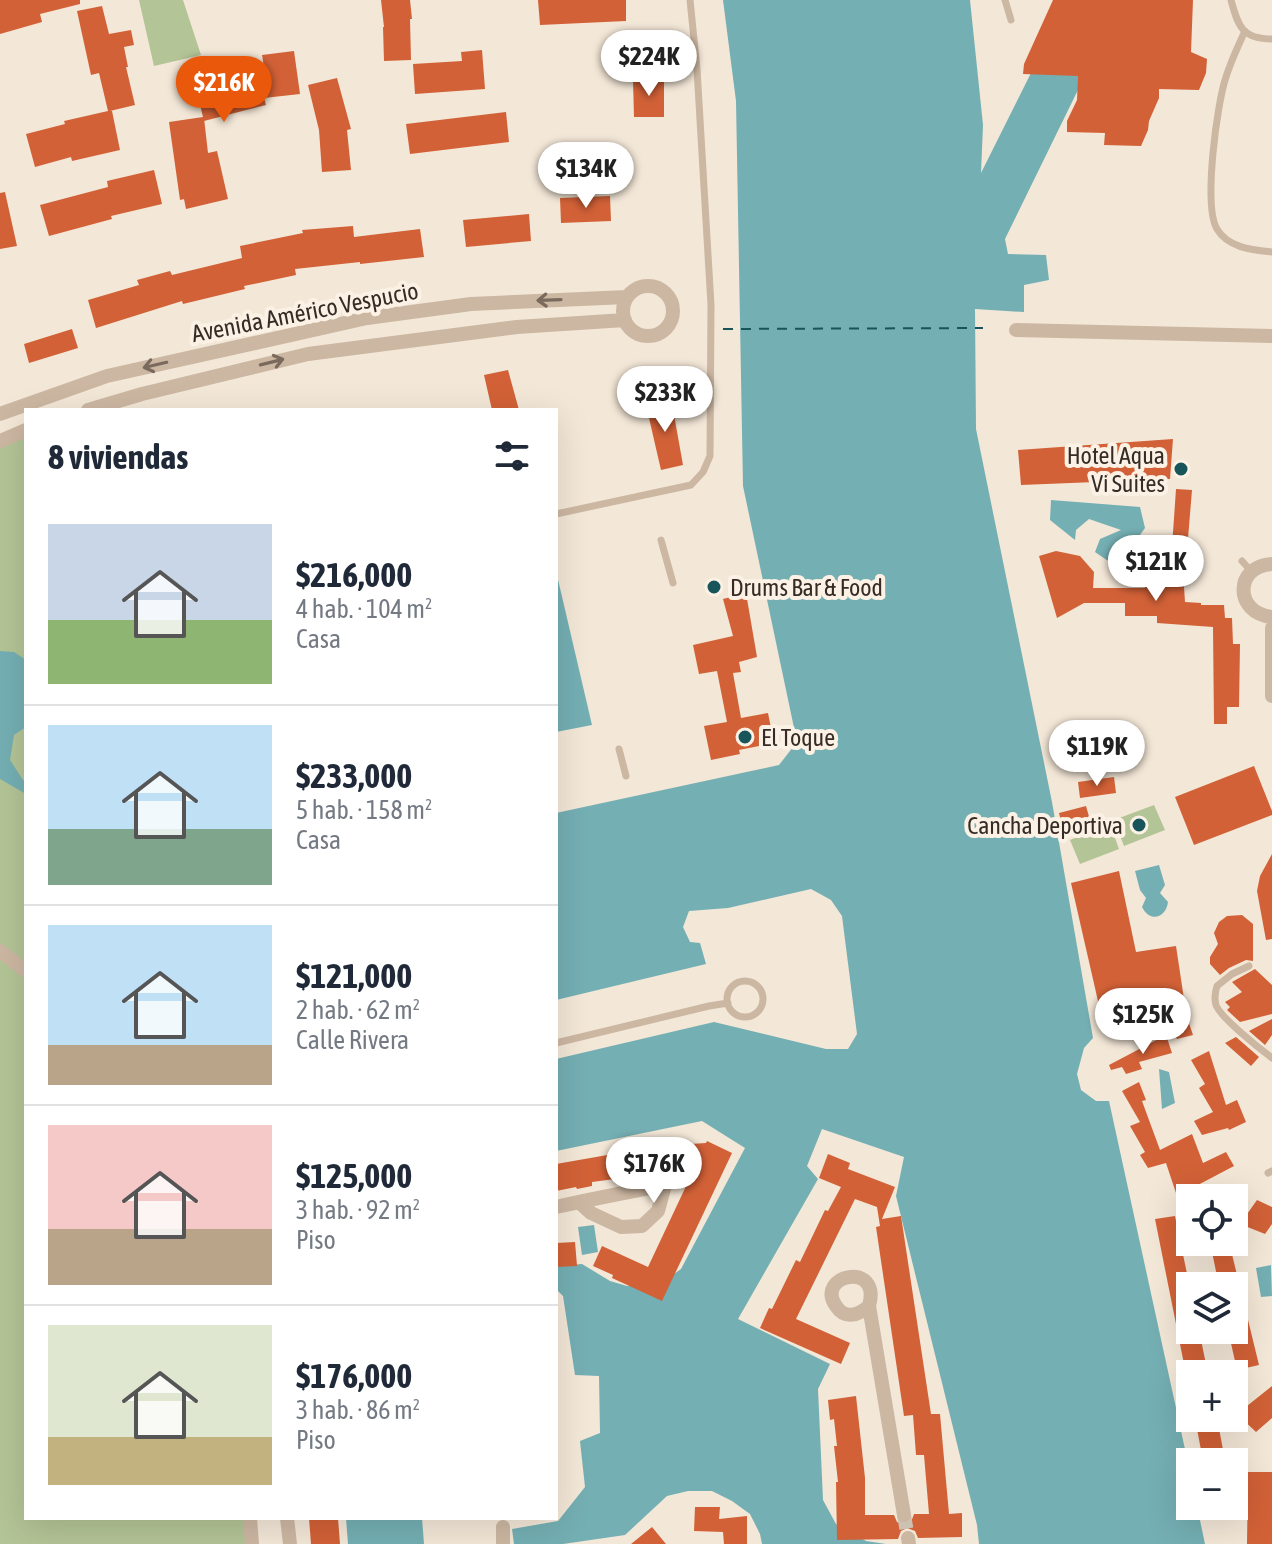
<!DOCTYPE html>
<html lang="es">
<meta charset="utf-8">
<style>
:root{--surface:#fff;--page:#f6f6f7;--text:#1f2937;--muted:#747a83;--line:#e0e1e3;--accent:#ea580c}
body{margin:0;font-family:"Asap Condensed",sans-serif;background:var(--page);color:var(--text);height:100vh;display:flex;flex-direction:column;font-size:30px;white-space:nowrap}
*{box-sizing:border-box;margin:0}
p{font-size:26px;color:var(--muted)}
.icon{flex:none;width:44px;height:44px;fill:none;stroke:currentColor;stroke-width:2;stroke-linecap:round;stroke-linejoin:round}
.map{position:relative;flex:1;overflow:hidden}
.sheet{position:absolute;left:24px;top:408px;width:534px;height:1112px;display:flex;flex-direction:column;background:var(--surface);border-radius:0px;box-shadow:0 8px 32px #0002}
.sheet>*{flex:none}
.controls{position:absolute;left:1176px;top:1184px;display:grid;gap:16px}
.controls a{display:grid;place-items:center;width:72px;height:72px;border-radius:0px;background:var(--surface);box-shadow:0 8px 32px #0002;font-size:40px}
.price{position:absolute;translate:-50% -68px;padding:0 18px;border-radius:28px;background:#fff;color:#222;font-size:26px;line-height:52px;filter:drop-shadow(0 2px 4px #0008)}
.price::after{content:'';position:absolute;left:50%;top:48px;width:24px;height:18px;margin-left:-12px;background:inherit;clip-path:polygon(0 0,100% 0,50% 100%)}
.price.active{background:var(--accent);color:#fff}
ul{padding:0;list-style:none}
li{display:flex;align-items:center;gap:24px;height:200px;padding:0 24px}
li+li{border-top:2px solid var(--line)}
li span{display:grid;place-items:center;flex:none;width:224px;height:160px;border-radius:0px;color:#555}
li>.icon{margin-inline-start:auto}
span .icon{width:96px;height:96px;fill:#fffc;stroke-width:1}
li b{font-size:34px}
h2{display:flex;justify-content:space-between;align-items:center;height:96px;padding:0 24px;font-size:34px}
.map>svg:first-child{display:block}
.green{fill:#b3c496}
.water{fill:#74afb3}
.lines{fill:none;stroke-linecap:round;stroke-linejoin:round}
.ferry{stroke:#17555b;stroke-width:2;stroke-dasharray:10 8;stroke-linecap:butt}
.building{fill:#d26137}
.minor-tunnel{stroke:#cdc1b3;stroke-width:14;stroke-dasharray:14 7;stroke-linecap:butt}
.service{stroke:#ccb7a2;stroke-width:7}
.minor{stroke:#ccb7a2;stroke-width:14}
.oneway{stroke:#7a6a5d}
.poi-dot{fill:#17555b;stroke:#fbf1e4;stroke-width:3}
.labels{text-anchor:middle;dominant-baseline:central;stroke-width:8;stroke-linejoin:round;paint-order:stroke}
.street-label{font-size:24px;fill:#362b25;stroke:#fbf1e4}
.poi-label{font-size:24px;fill:#362b25;stroke:#fbf1e4;text-anchor:end}
</style>
<div class="map">
<svg width="1272" height="1544" viewBox="0 0 1272 1544">
<rect width="100%" height="100%" fill="#f3e7d7"/>
<path class="green" d="M139 0H183L201 55 154 66Z
M26 433V1518H250L252 1544H0V443Z
M1154 805 1165 830 1124 846 1114 820Z
M1110 824 1119 849 1080 864 1070 840Z"/>
<path class="water" d="M723 0H970L983 125 981 173 1036 63 1122 0 1005 239 1008 254 1046 255 1049 280 1024 285V312L975 309 976 429 1052 802 1093 1038 1084 1048 1077 1074 1081 1090 1096 1101H1109L1190 1472V1506H1197L1205 1544H979L977 1525 896 1196 904 1157 822 1129 807 1166 818 1179 738 1319 830 1364 818 1389 823 1500 836 1524 866 1541 886 1544H762L760 1534 750 1514 732 1501 712 1491H688L667 1496 625 1535 563 1544H514L512 1529 558 1521 585 1487 580 1441 600 1433 599 1376 575 1375 563 1296 556 1289V1266L582 1264 610 1281 627 1286 660 1284 681 1269 745 1148 702 1121 556 1151V1059L714 1022 826 1049H848L857 1034 842 916 831 900 811 889 728 908 689 911 683 927 690 942 700 943 706 964 556 1000V813L779 765 797 742 743 486 736 101Z
M1051 500 1140 507 1145 528 1117 567 1095 552 1100 539 1121 530 1089 519 1076 530 1075 540 1050 520Z
M556 571 592 725 556 732Z
M0 651 14 652 26 660V727L14 735 10 760 23 780 26 781V794L0 779Z
M1159 865 1165 885 1160 893 1168 902C1166 918 1150 923 1142 907L1146 898 1140 890 1135 871Z
M1159 1069 1169 1072 1175 1103 1162 1109Z
M594 1225 598 1252 582 1255 578 1227Z
M1271 1265 1272 1296 1261 1297 1256 1268Z
M346 1518H422L424 1544H348Z"/>
<g class="lines">
<path class="ferry" d="M723 329 983 328"/>
</g>
<path class="building" d="M0 0H80V4L40 14 42 22 0 34Z
M381 0H410L412 19H410L411 60 384 61 383 27H384Z
M538 0H626V21L540 25Z
M1053 0H1193L1191 52 1207 59 1206 73 1199 90 1159 89V98L1149 121 1148 130 1141 146 1104 145 1105 133 1067 132V121L1077 100 1078 76 1023 74 1024 64Z
M102 6 109 34 131 30 134 45 124 47 128 67H126L135 105 110 111H112L120 150 72 161 71 157 35 167 26 134 65 124 64 121 108 111 99 73 91 75 77 11Z
M482 50 485 89 415 94 413 64 462 61 461 52Z
M294 51 300 94 264 98 266 105 204 121V118L208 153 217 151 228 199 186 209 184 199 180 200 169 122 203 117 195 84 264 67 262 55Z
M337 78 351 129 347 130 351 170 322 172 319 130 308 85Z
M664 79V117H634L633 80Z
M506 112 509 142 410 154 406 124Z
M154 170 162 204 111 216 112 219 49 236 40 205 108 187 107 181Z
M5 192 17 246 0 249V193Z
M610 196 611 221 561 223 560 198Z
M529 214 531 241 466 247 463 220Z
M353 226 354 237 420 229 424 257 360 264V262L295 269 296 275 244 286 245 289 183 304 182 301 96 328 88 300 139 285 137 280 170 271 172 275 242 258 240 246 303 233 302 230Z
M72 329 78 348 29 363 24 344Z
M508 370 519 410H492L484 375Z
M671 398 683 465 661 470 646 405Z
M1173 439 1170 479 1021 485 1018 450Z
M1176 489 1192 490 1184 587 1185 602 1201 603V605H1224L1225 618H1232L1233 644H1240L1239 707H1227V724H1214L1213 627 1157 623V616H1125V603H1084L1057 618 1039 556 1056 551 1080 556 1094 572 1093 588H1145V581L1167 580 1169 558 1162 557 1163 546 1172 547Z
M746 593 757 657 739 662 741 672 733 673 741 718 768 713 774 743 739 750 740 754 711 760 704 726 727 722 717 671 699 674 693 645 733 636 723 599Z
M1254 766 1272 811V815L1194 845 1175 797Z
M1114 777 1116 793 1080 798 1078 782Z
M1086 806 1092 827 1064 834 1059 813Z
M1272 854V939L1266 940 1257 891 1260 876Z
M1119 871 1136 952 1176 946 1184 999 1181 1000 1193 1035 1177 1039 1161 1011 1106 1036 1071 883Z
M1242 915 1253 924V961L1246 960 1229 968 1220 975 1210 964V957L1218 944 1214 933 1219 922 1227 916Z
M1255 969 1272 985V1014L1240 1022 1227 1010 1230 1007 1225 1002 1242 992 1232 982Z
M1272 1019V1035L1265 1045 1249 1031Z
M1166 1035 1172 1053 1139 1062 1142 1069 1126 1074 1122 1067 1111 1070 1109 1065Z
M1236 1037 1259 1057 1251 1066 1225 1043Z
M1209 1051 1226 1105 1237 1100 1246 1122 1229 1130 1228 1128 1202 1135 1194 1121 1213 1112 1199 1088 1205 1084 1191 1060Z
M1139 1082 1146 1100 1142 1101 1160 1150 1192 1134 1203 1163 1226 1152 1234 1166 1177 1196 1166 1163 1148 1168 1140 1155 1145 1152 1130 1126 1140 1122 1122 1091Z
M707 1141 732 1153 662 1301 612 1278 613 1275 593 1266 602 1246 648 1267 695 1167 659 1169 660 1173 592 1182V1186L577 1189 576 1187 556 1191V1164L659 1146 706 1143Z
M828 1154 850 1163 848 1169 895 1187 882 1219 901 1216 931 1414H940L949 1514 962 1513V1537L918 1538 915 1531 907 1528 901 1531 898 1539 837 1540 836 1482H838L834 1446H837L834 1419 830 1420 828 1400 856 1396 865 1478V1515H894L897 1522 905 1525 911 1522 914 1514H929L924 1455H916L913 1415 904 1416 876 1227 880 1226 877 1207 855 1199 796 1319 850 1343 841 1364 760 1328 769 1308 772 1309 796 1260 800 1262 825 1210 828 1211 841 1187 819 1178Z
M1257 1200 1272 1207V1224L1265 1234 1240 1224Z
M1175 1216 1190 1288V1330H1199L1208 1374H1186L1155 1219Z
M575 1242 577 1266 556 1267V1243Z
M1210 1242H1229L1259 1365 1237 1370 1228 1330H1234V1286H1219Z
M1272 1386V1418L1256 1432 1237 1414Z
M1195 1418H1217L1225 1460 1203 1461Z
M1248 1472H1272V1544H1247Z
M695 1507H720L719 1519 747 1516V1544H724L723 1532 694 1531Z
M309 1518H338L340 1544H311Z
M652 1527 666 1544H631Z"/>
<g class="lines">
<path class="minor-tunnel" d="M904 1515 908 1538"/>
<path class="service" d="M1005 0 1011 20
M1231 0C1238 26 1242 39 1272 39
M1245 31C1238 46 1231 61 1226 77 1217 103 1203 206 1217 229 1228 248 1253 250 1272 252
M556 514 691 485 703 472 710 456 711 305 697 69 690 0
M661 540 673 583
M1242 561 1251 571
M619 749 626 776
M1249 966 1232 974 1217 986C1215 992 1214 998 1216 1005 1220 1017 1260 1049 1272 1058
M727 999a18 18 0 1 1 36 0a18 18 0 1 1-36 0Z
M556 1043 709 1006 728 1003
M1268 1173 1272 1171"/>
<path class="minor" d="M623 311a25 25 0 1 1 50 0a25 25 0 1 1-50 0Z
M1016 330 1272 336
M88 410 142 394 308 354 517 327 625 320
M0 414 107 376 367 318 471 304 627 297
M0 441 26 430
M1272 564C1234 566 1234 613 1272 617
M1272 628V696
M0 951 26 971
M556 1207C592 1199 628 1192 665 1185L658 1211 642 1226 621 1227 591 1213 579 1202
M869 1306C859 1315 845 1320 836 1306 814 1275 882 1260 869 1306L904 1515
M250 1518 252 1544
M287 1518 290 1544
M503 1527V1544
M908 1538 909 1544"/>
</g>
<defs><path id="oneway-shaft" d="M-6 0H5M1.5-3L5.5 0L1.5 3" fill="none" stroke-width="1.6" stroke-linecap="round" stroke-linejoin="round" transform="scale(2)"/></defs>
<g class="oneway">
<use href="#oneway-shaft" transform="translate(549 300) rotate(178)"/>
<use href="#oneway-shaft" transform="translate(272 362) rotate(-14)"/>
<use href="#oneway-shaft" transform="translate(155 365) rotate(167)"/>
</g>
<g class="poi-dot">
<circle cx="1181" cy="469" r="8"/>
<circle cx="714" cy="587" r="8"/>
<circle cx="745" cy="737" r="8"/>
<circle cx="1139" cy="825" r="8"/>
</g>
<g class="labels">
<g class="street-label">
<text transform="translate(305 312) rotate(-11)">Avenida Américo Vespucio</text>
</g>
<g class="poi-label">
<text x="1165" y="455">Hotel Aqua<tspan x="1165" dy="28">Vi Suites</tspan></text>
<text x="730" y="587" text-anchor="start">Drums Bar &amp; Food</text>
<text x="761" y="737" text-anchor="start">El Toque</text>
<text x="1123" y="825">Cancha Deportiva</text>
</g>
</g>
</svg>
<div class="controls">
<a><svg class="icon" aria-label="locate" viewBox="0 0 24 24"><circle cx="12" cy="12" r="6"/><path d="M12 2v4M12 18v4M2 12h4M18 12h4"/></svg></a>
<a><svg class="icon" aria-label="layers" viewBox="0 0 24 24"><path d="M12 4l9 5-9 5-9-5zM3 14l9 5 9-5"/></svg></a>
<a>+</a>
<a>−</a>
</div>
<b class="price" style="left:649px;top:98px">$224K</b>
<b class="price active" style="left:224px;top:124px">$216K</b>
<b class="price" style="left:586px;top:210px">$134K</b>
<b class="price" style="left:665px;top:434px">$233K</b>
<b class="price" style="left:1156px;top:603px">$121K</b>
<b class="price" style="left:1097px;top:788px">$119K</b>
<b class="price" style="left:1143px;top:1056px">$125K</b>
<b class="price" style="left:654px;top:1205px">$176K</b>
<section class="sheet">
<h2>8 viviendas<svg class="icon" aria-label="filters" viewBox="0 0 24 24"><path d="M4 7h16M4 17h16"/><circle cx="9" cy="7" r="2"/><circle cx="15" cy="17" r="2"/></svg></h2>
<ul>
<li><span style="background:linear-gradient(#c9d6e8 60%,#8fb573 0)"><svg class="icon" aria-label="home" viewBox="0 0 24 24"><path d="M3 11l9-7 9 7M6 9v11h12V9"/></svg></span><div><b>$216,000</b><p>4 hab. · 104 m²</p><p>Casa</p></div></li>
<li><span style="background:linear-gradient(#bfe0f5 65%,#7fa58c 0)"><svg class="icon" aria-label="home" viewBox="0 0 24 24"><path d="M3 11l9-7 9 7M6 9v11h12V9"/></svg></span><div><b>$233,000</b><p>5 hab. · 158 m²</p><p>Casa</p></div></li>
<li><span style="background:linear-gradient(#bfe0f5 75%,#b9a48a 0)"><svg class="icon" aria-label="home" viewBox="0 0 24 24"><path d="M3 11l9-7 9 7M6 9v11h12V9"/></svg></span><div><b>$121,000</b><p>2 hab. · 62 m²</p><p>Calle Rivera</p></div></li>
<li><span style="background:linear-gradient(#f6c9c9 65%,#b9a48a 0)"><svg class="icon" aria-label="home" viewBox="0 0 24 24"><path d="M3 11l9-7 9 7M6 9v11h12V9"/></svg></span><div><b>$125,000</b><p>3 hab. · 92 m²</p><p>Piso</p></div></li>
<li><span style="background:linear-gradient(#dfe7d0 70%,#c2b280 0)"><svg class="icon" aria-label="home" viewBox="0 0 24 24"><path d="M3 11l9-7 9 7M6 9v11h12V9"/></svg></span><div><b>$176,000</b><p>3 hab. · 86 m²</p><p>Piso</p></div></li>
</ul>
</section>
</div>
